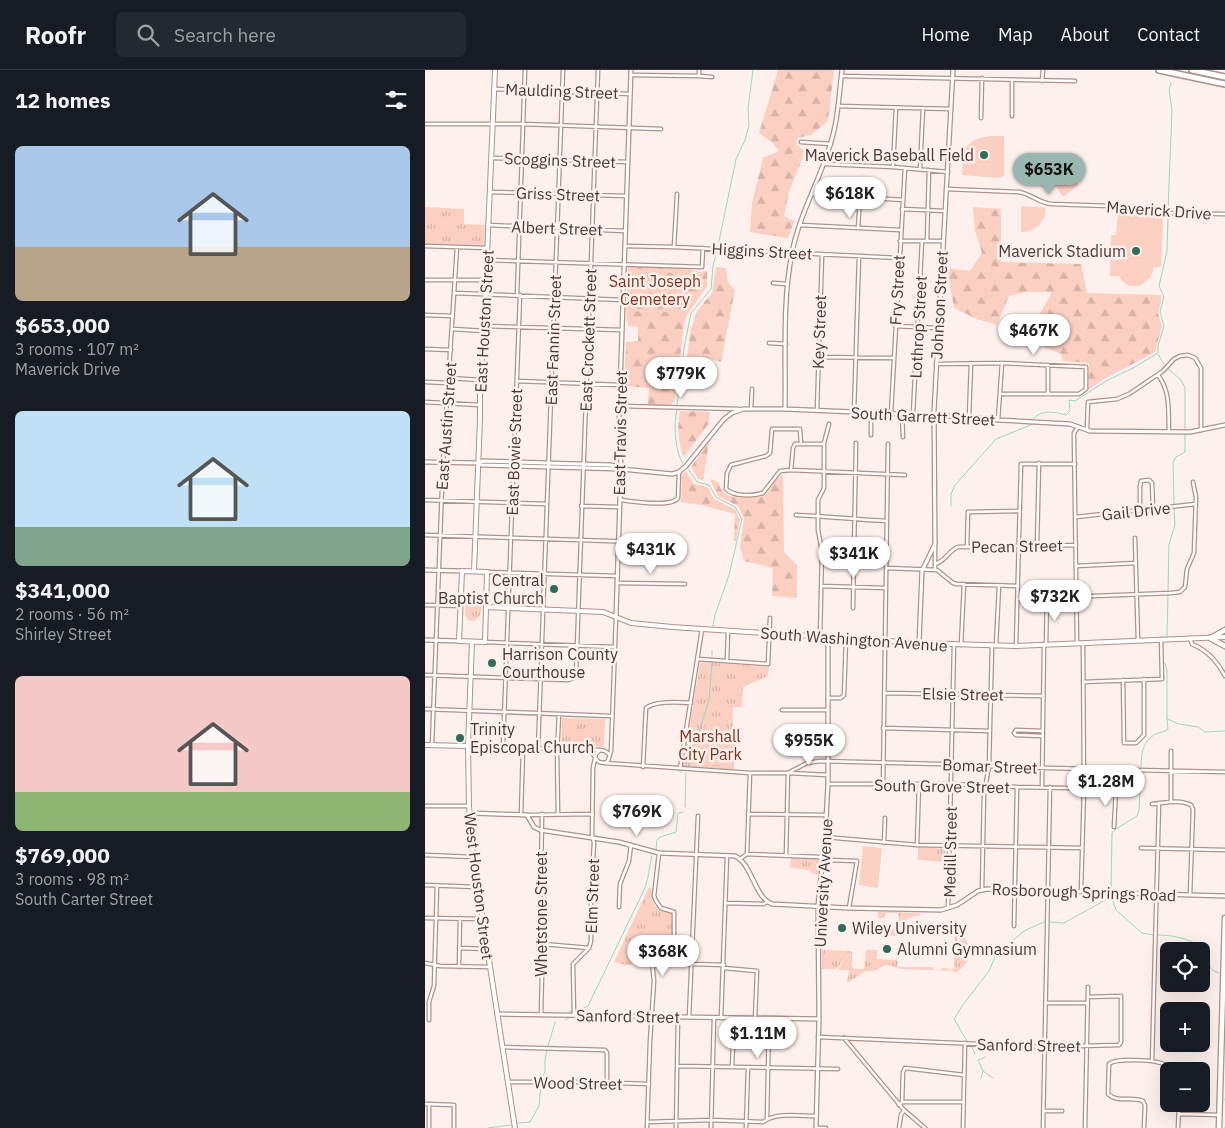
<!DOCTYPE html>
<meta charset="utf-8">
<style>
:root{--surface:#171b24;--page:#242831;--text:#f1f3f6;--muted:#9ea1a6;--line:#363941;--accent:#99b7b0}
body{margin:0;font-family:"IBM Plex Sans",sans-serif;background:var(--page);color:var(--text);height:100vh;display:flex;flex-direction:column;font-size:19px;white-space:nowrap}
*{box-sizing:border-box;margin:0}
p{font-size:16px;color:var(--muted)}
.icon{flex:none;width:28px;height:28px;fill:none;stroke:currentColor;stroke-width:2;stroke-linecap:round;stroke-linejoin:round}
.map{position:relative;flex:1;overflow:hidden}
.sheet{display:flex;flex-direction:column;background:var(--surface);width:425px}
.sheet>*{flex:none}
.controls{position:absolute;left:735px;top:872px;display:grid;gap:10px}
.controls a{display:grid;place-items:center;width:50px;height:50px;border-radius:8px;background:var(--surface);box-shadow:0 5px 20px #0002;font-size:25px}
.price{position:absolute;translate:-50% -42px;padding:0 11px;border-radius:18px;background:#fff;color:#222;font-size:16px;line-height:32px;filter:drop-shadow(0 1px 2px #0008)}
.price::after{content:'';position:absolute;left:50%;top:30px;width:15px;height:11px;margin-left:-8px;background:inherit;clip-path:polygon(0 0,100% 0,50% 100%)}
.price.active{background:var(--accent);color:#111}
ul{padding:0;list-style:none}
li{display:grid;align-content:center;gap:10px;height:265px;padding:0 15px}
li span{display:grid;place-items:center;height:155px;border-radius:8px;color:#555}
li>.icon{margin-inline-start:auto}
span .icon{width:90px;height:90px;fill:#fffc;stroke-width:1}
li b{font-size:21px}
h2{display:flex;justify-content:space-between;align-items:center;height:60px;padding:0 15px;font-size:21px}
header{display:flex;align-items:center;gap:30px;box-sizing:border-box;height:70px;padding:0 25px;background:var(--surface);border-bottom:1px solid var(--line)}
header strong{font-size:24px}
nav{display:flex;gap:28px;margin-inline-start:auto;font-size:18px}
.search{width:350px;height:45px;background:var(--page);display:flex;align-items:center;gap:12px;box-sizing:border-box;padding:0 18px;border-radius:8px;color:var(--muted);font-size:19px}
main{display:flex;flex:1;min-height:0}
.map>svg:first-child{display:block}
.grass{fill:url(#grass-tufts)}
.forest{fill:url(#forest-firs)}
.cemetery{fill:url(#cemetery-stones)}
.pitch{fill:#fbcfc1}
.lines{fill:none;stroke-linecap:round;stroke-linejoin:round}
.stream{stroke:#91d9c0;stroke-width:1}
.minor-casing{stroke:#ae9188;stroke-width:5}
.tertiary-casing{stroke:#ae9188;stroke-width:5.5}
.secondary-casing{stroke:#ae9188;stroke-width:6}
.primary-casing{stroke:#ae9188;stroke-width:7}
.trunk-casing{stroke:#ae9188;stroke-width:8}
.minor{stroke:#fff;stroke-width:2.5}
.tertiary{stroke:#fff;stroke-width:3}
.secondary{stroke:#fff;stroke-width:4}
.primary{stroke:#fff;stroke-width:4.5}
.trunk{stroke:#fff;stroke-width:5}
.poi-dot{fill:#2e6d5a;stroke:#fef1ed;stroke-width:2}
.labels{text-anchor:middle;dominant-baseline:central;stroke-width:5;stroke-linejoin:round;paint-order:stroke}
.street-label{font-size:16px;fill:#463936;stroke:#fef1ed}
.poi-label{font-size:16px;fill:#463936;stroke:#fef1ed;text-anchor:start}
.park-label{font-size:16px;fill:#7f341b;stroke:#fef1ed}
</style>
<header>
<strong>Roofr</strong>
<div class="search"><svg class="icon" aria-label="search" viewBox="0 0 24 24"><circle cx="10" cy="10" r="6"/><path d="M15 15l6 6"/></svg>Search here</div>
<nav><a>Home</a><a>Map</a><a>About</a><a>Contact</a></nav>
</header>
<main>
<section class="sheet">
<h2>12 homes<svg class="icon" aria-label="filters" viewBox="0 0 24 24"><path d="M4 7h16M4 17h16"/><circle cx="9" cy="7" r="2"/><circle cx="15" cy="17" r="2"/></svg></h2>
<ul>
<li><span style="background:linear-gradient(#a9c7e8 65%,#b9a48a 0)"><svg class="icon" aria-label="home" viewBox="0 0 24 24"><path d="M3 11l9-7 9 7M6 9v11h12V9"/></svg></span><div><b>$653,000</b><p>3 rooms · 107 m²</p><p>Maverick Drive</p></div></li>
<li><span style="background:linear-gradient(#bfe0f5 75%,#7fa58c 0)"><svg class="icon" aria-label="home" viewBox="0 0 24 24"><path d="M3 11l9-7 9 7M6 9v11h12V9"/></svg></span><div><b>$341,000</b><p>2 rooms · 56 m²</p><p>Shirley Street</p></div></li>
<li><span style="background:linear-gradient(#f6c9c9 75%,#8fb573 0)"><svg class="icon" aria-label="home" viewBox="0 0 24 24"><path d="M3 11l9-7 9 7M6 9v11h12V9"/></svg></span><div><b>$769,000</b><p>3 rooms · 98 m²</p><p>South Carter Street</p></div></li>
</ul>
</section>
<div class="map">
<svg width="800" height="1058" viewBox="0 0 800 1058">
<defs>
<pattern id="grass-tufts" width="24" height="20" patternUnits="userSpaceOnUse" patternTransform="scale(1.25)"><rect width="24" height="20" fill="#fbcfc1"/><path d="M3 7l-1-3M5 7V3M7 7l1-3M15 17l-1-3M17 17v-4M19 17l1-3" fill="none" stroke="#d8b2a6"/></pattern>
<pattern id="forest-firs" width="22" height="20" patternUnits="userSpaceOnUse" patternTransform="scale(1.25)"><rect width="22" height="20" fill="#fbcfc1"/><path d="M5 1l3.5 6h-7zM16 11l3.5 6h-7z" fill="#d8b2a6"/></pattern>
<pattern id="cemetery-stones" width="16" height="16" patternUnits="userSpaceOnUse" patternTransform="scale(1.25)"><rect width="16" height="16" fill="#fbcfc1"/><path d="M2 7V4a2 2 0 0 1 4 0v3zM10 15v-3a2 2 0 0 1 4 0v3z" fill="#d8b2a6"/></pattern>
</defs>
<rect width="100%" height="100%" fill="#fef1ed"/>
<path class="grass" d="M0 137 39 139V154L60 155 59 176 0 174Z
M47 521 53 522C59 531 58 556 43 550L40 544 41 526Z
M278 592 344 597 343 606 318 617 317 637H308L309 700 258 696 275 593Z
M137 648 180 649 179 677 136 676Z
M493 777 521 779 520 792 493 790Z
M366 787 393 789 394 790 393 805 387 803 385 800 365 798Z
M224 817 227 819C226 840 232 838 248 844L247 871 243 875 227 876 224 882 225 892 200 895 189 892Z
M453 842 494 843 496 845 486 847 480 851 473 866 454 865 453 860 473 859V855L475 854 473 843H461L459 848H453Z
M530 861 533 873 537 866 539 867C540 869 542 871 543 874 549 886 540 898 529 903V901L477 899 461 895 449 901H441L422 913 424 900H413L418 891 427 881V896L429 899H439L441 880H452V889L471 890 472 884V891L474 894H472V897H508V900H515L518 898H523V900H526L529 898Z
M397 880 426 881 411 899H397Z"/>
<path class="forest" d="M353 0H409L403 51 386 65 373 68 371 74 380 81 364 122 359 146 369 151 363 168 325 162 327 133 338 88 354 81 348 73 334 63Z
M548 137 576 139V192L656 194 662 223 736 225V232L733 243 737 256 730 282 679 309 663 320 664 293 638 291 636 284 605 271 612 263 606 260 627 222H601L584 226 572 255 552 249 529 238 522 198 545 201 557 183 550 161Z
M291 197 301 198 303 212 310 220 296 292 274 286 270 308 259 306 266 259 272 241 287 223Z
M259 198 275 202 282 201V216L262 245 259 254 250 330 245 335H223L224 318 199 316 201 272 213 271V257L203 256 201 241 258 242Z
M255 341 285 342 284 353 259 387C253 374 252 355 255 341Z
M284 372 278 410 273 409 266 397Z
M261 401 269 414 283 417 289 429 310 439 315 450 311 471H309L310 444 277 435 256 432 257 404Z
M358 405 359 482 372 495V528L347 526 348 498 319 491 315 476 319 448 313 436 293 426 285 409 293 412C295 418 298 424 305 426 312 428 335 429 340 425 347 419 349 409 358 405Z"/>
<path class="cemetery" d="M203 196 259 198 258 242 201 241Z"/>
<path class="pitch" d="M565 66H579V105L575 108 537 105C539 79 537 71 565 66Z
M645 102 654 115 638 127 629 114Z
M597 136 621 138C620 153 610 162 596 162V138Z
M693 143H713L738 147 736 197H729L726 207 716 215C707 218 699 215 694 206H685L686 165H691Z
M279 656 300 663 309 672V696L275 694 273 690Z
M438 776 457 778 453 818 434 815Z"/>
<g class="lines">
<path class="stream" d="M743 140 747 40 744 20 746 13
M293 176 311 89 320 70 324 55 323 38 328 0
M733 284 740 296
M743 299 755 309 760 317V359
M252 335 259 278 266 243 286 219 288 196 292 182
M252 340C248 356 250 380 258 394
M608 349C617 339 630 342 641 345L645 341 644 330 650 331 681 311 708 298 733 283V276L739 256 735 242 739 227 734 216 742 181 743 147
M263 399 272 412 284 415 291 427 310 437 317 449 304 505 290 545 288 556
M749 434 748 392 751 387 760 382V365
M526 436V424L530 415 571 369 608 354
M743 521 744 474 750 455 749 439
M742 566 743 525
M287 586V581
M740 593 742 600V649L754 654 773 657 780 662 800 661
M263 697 284 630 287 593
M716 697C716 684 718 670 731 664 736 662 739 662 743 659L742 649
M260 737 261 703
M231 779 232 770 235 767 251 762 253 743 258 742
M686 819 687 763 691 759 712 746 714 740 716 703
M687 828 691 840 717 863 729 865
M625 852 639 853 686 827V826
M733 865C749 865 774 870 782 885 787 895 781 899 794 903
M152 941 163 936 219 820C224 808 224 798 227 786
M144 942 146 941
M140 950 144 948
M542 971 529 949 537 936 564 901 571 885 599 861 619 852
M123 976 130 952
M547 977 550 984
M553 990 558 1001 568 1008
M554 990 560 987
M556 1008 558 1001
M116 1010 120 1002V990L122 980
M800 1029V1030
M93 1053 105 1052 114 1036 116 1014
M63 1058 86 1055
M800 1058V1057"/>
<g class="minor-casing">
<path id="minor" d="M206 5 274 6 287 7
M274 6V0
M417 6 650 11
M587 10V46
M617 11 618 0
M69 19 205 24
M413 36 526 39
M556 48 557 8
M0 54H98L236 59
M376 72 406 74
M67 88 203 92
M399 94 468 97 523 102
M468 97 471 38
M495 99 498 38
M522 119 594 122C606 124 614 133 627 134L713 137 739 143 800 144
M65 122 201 126
M387 124 478 130
M477 139 520 141
M63 155 200 161
M375 155 475 160
M433 158 435 128
M475 171H518
M502 171 504 100
M0 176 62 178
M200 176 249 177 474 188
M249 177 252 124
M62 190 277 197 278 178
M0 210H61
M348 213 362 214
M30 223 198 230
M92 225 100 0
M0 245 28 246
M59 256 197 260
M470 256 513 258
M28 259 59 261
M344 273 361 274
M0 279 26 280
M393 287 468 288
M511 294 577 293 661 297V319L654 324H576
M733 305C746 322 743 341 744 362
M24 308 55 310
M92 311 195 315
M0 312 24 313
M623 324V295
M0 332 55 335
M195 336 314 339
M326 339 327 319
M392 340 397 185
M429 342 434 186
M466 343 480 98
M477 343 478 367
M488 344 497 171
M544 347 546 293
M573 350 577 293
M662 359 663 332 692 329 704 324 738 301 749 289 755 286 763 285 770 288 776 298V360
M446 365V342
M376 374 375 359H347L345 383 341 386 306 395 302 403 301 419C309 427 328 426 338 423L355 401 366 400 368 378 370 374H399
M366 400 480 405
M0 430 121 434
M195 430C207 431 246 438 253 428L254 402
M156 436 194 437
M715 440V416L716 411 724 410 727 413 728 439
M371 445C402 446 432 450 462 451
M651 447 771 434
M0 465 247 473
M710 468 713 571
M612 476 614 393
M542 477 543 442 593 441
M429 483 462 484
M510 494C521 491 523 481 533 477L651 475
M651 496 711 493
M462 498 512 500 528 513 532 514 593 516
M510 499V473
M62 502 192 506
M192 513 260 514
M396 516 461 518
M593 529 746 523 755 522 760 517 762 499 769 483 771 427 768 412
M0 535 36 536
M428 538 431 373
M395 567 397 481 393 460V430L399 418V373L404 354
M765 568 767 574C783 581 792 591 800 606
M60 572 190 577
M652 573 649 368V363L653 357
M621 574 622 528
M536 575 539 514
M571 576 574 516
M591 576 596 394H650
M273 589 343 594 345 548
M302 591 303 561
M0 605 143 610 149 608 151 604 173 0
M698 610 699 673H711L719 665V609
M658 612 737 609 736 569
M459 623 618 626
M403 628H416L419 625 421 569
M0 639 186 646
M357 640H402
M458 658 565 661
M617 666 591 665 589 663 591 660 617 661
M7 675 18 392 32 177
M44 676 160 680
M78 677 95 225
M113 679 138 0
M185 685 180 681 175 680 171 684 170 688 174 692 180 693 183 691 186 681 191 548
M170 687 166 682 160 680H174
M180 693 325 703H363L403 705
M218 697 221 638C230 631 254 632 266 633
M255 699 277 559
M363 703 382 693 395 691 553 695 575 697 800 702
M403 714H526L592 717 691 719 689 757
M458 715 463 374
M617 717 619 576
M746 732V681
M727 734C740 733 754 729 766 735L768 739 765 825
M0 736H44
M133 744 132 683 134 644
M323 744 402 745
M96 745 98 678
M102 745 168 744
M400 767 492 775 657 778
M459 773 460 748
M492 775 494 714
M716 778 800 780
M322 784 325 703
M0 785 48 787
M361 786 363 703
M315 789 322 784 394 787 401 790 432 791 424 838
M0 815 52 817
M557 819 559 724 564 696 567 576
M656 821 659 718 658 574
M301 833 339 834 342 832
M194 837 195 814 204 791 206 775
M523 838 529 575
M0 848 58 849
M589 856 592 718
M118 874 164 878
M34 878 62 879
M0 893 15 896 65 897
M228 895 267 894 299 895
M34 897 35 848
M299 898 332 901 330 949
M621 933H663
M116 945 119 822 116 807 117 744
M149 945 148 894 164 878 166 871V821L169 773 167 764 168 698 170 688
M264 947 273 746
M296 948 302 786
M4 950V932L9 916 12 816
M393 967 620 977 694 975 696 972V926L663 927
M419 968 479 1040 500 1058
M78 977 180 980 182 983V1013
M727 991 734 733
M252 996 413 999
M307 997 309 949
M83 1012H162L224 1014
M477 1032H538
M0 1034 29 1035V1058
M474 1035 477 1032 478 1002 480 998 539 1005
M619 1041H637
M754 1044 794 1045
M342 1049 344 949
M223 1052 286 1050 338 1052C352 1042 375 1046 391 1046
M4 1058V1034
M222 1058 225 971 229 911 226 884 228 878 247 875 249 869V842L236 838 231 831 229 826 234 783
M251 1058 253 947
M286 1058 289 948
M321 1058 323 997
M391 1058H401
M474 1058 476 1045 479 1040
M538 1058 540 973
M618 1058 625 717
M660 1058 663 917
M719 1058 720 1035 718 1031C707 1026 692 1033 683 1024L684 994C691 988 727 990 736 993 741 995 746 997 749 1001
M753 1058 754 1034"/>
</g>
<g class="tertiary-casing">
<path id="tertiary" d="M360 339C361 289 357 232 367 183 374 145 394 112 405 75 413 51 414 25 417 0
M0 392 53 393 57 395 196 399 247 404 254 402 261 396 299 349 307 343 318 339H360L544 347 573 350 645 354 665 361 765 362 800 355
M53 393 58 391 185 395 192 396 195 399
M0 500 37 501
M191 546 196 399 194 348 206 0
M0 570 34 571
M494 573 497 501 510 474 509 341 528 0
M45 743 102 745 109 757 115 760 194 772 234 783 310 786C328 795 329 827 347 834L424 838 516 840 532 835 553 821 562 819 800 826
M72 944 394 949
M391 1058 394 949 393 836 400 767 403 714V568"/>
</g>
<g class="secondary-casing">
<path id="secondary" d="M37 501 62 502 60 572 34 571Z
M49 501 55 349V317L59 256 70 0
M61 537 178 542 206 553 247 557 494 573 591 576 800 567
M47 572 43 676 44 736 48 787 90 1058
M0 675 43 676"/>
</g>
<g class="primary-casing">
<path id="primary" d="M785 568 800 576
M786 568 800 560
M794 1058 800 848"/>
</g>
<g class="trunk-casing">
<path id="trunk" d="M734 0 800 14
M767 0 800 7"/>
</g>
<use href="#minor" class="minor"/>
<use href="#tertiary" class="tertiary"/>
<use href="#secondary" class="secondary"/>
<use href="#primary" class="primary"/>
<use href="#trunk" class="trunk"/>
</g>
<g class="poi-dot">
<circle cx="559" cy="85" r="5"/>
<circle cx="711" cy="181" r="5"/>
<circle cx="129" cy="519" r="5"/>
<circle cx="67" cy="593" r="5"/>
<circle cx="35" cy="668" r="5"/>
<circle cx="417" cy="858" r="5"/>
<circle cx="462" cy="879" r="5"/>
</g>
<g class="labels">
<g class="street-label">
<text transform="translate(137 21) rotate(2)">Maulding Street</text>
<text transform="translate(135 90) rotate(2)">Scoggins Street</text>
<text transform="translate(133 124) rotate(2)">Griss Street</text>
<text transform="translate(734 140) rotate(4)">Maverick Drive</text>
<text transform="translate(132 158) rotate(2)">Albert Street</text>
<text transform="translate(337 181) rotate(3)">Higgins Street</text>
<text transform="translate(472 220) rotate(-87)">Fry Street</text>
<text transform="translate(514 235) rotate(-87)">Johnson Street</text>
<text transform="translate(59 251) rotate(-87)">East Houston Street</text>
<text transform="translate(493 257) rotate(-87)">Lothrop Street</text>
<text transform="translate(394 262) rotate(-88)">Key Street</text>
<text transform="translate(128 270) rotate(-88)">East Fannin Street</text>
<text transform="translate(163 270) rotate(-88)">East Crockett Street</text>
<text transform="translate(498 346) rotate(3)">South Garrett Street</text>
<text transform="translate(21 356) rotate(-86)">East Austin Street</text>
<text transform="translate(195 363) rotate(-89)">East Travis Street</text>
<text transform="translate(89 382) rotate(-88)">East Bowie Street</text>
<text transform="translate(711 441) rotate(-6)">Gail Drive</text>
<text transform="translate(592 476) rotate(-1)">Pecan Street</text>
<text transform="translate(429 569) rotate(4)">South Washington Avenue</text>
<text transform="translate(538 624) rotate(1)">Elsie Street</text>
<text transform="translate(565 696) rotate(2)">Bomar Street</text>
<text transform="translate(517 716) rotate(1)">South Grove Street</text>
<text transform="translate(525 782) rotate(-89)">Medill Street</text>
<text transform="translate(398 813) rotate(-87)">University Avenue</text>
<text transform="translate(54 816) rotate(83)">West Houston Street</text>
<text transform="translate(659 822) rotate(2)">Rosborough Springs Road</text>
<text transform="translate(167 826) rotate(-88)">Elm Street</text>
<text transform="translate(116 844) rotate(-90)">Whetstone Street</text>
<text transform="translate(203 946) rotate(1)">Sanford Street</text>
<text transform="translate(604 975) rotate(1)">Sanford Street</text>
<text transform="translate(153 1013) rotate(1)">Wood Street</text>
</g>
<g class="poi-label">
<text x="549" y="85" text-anchor="end">Maverick Baseball Field</text>
<text x="701" y="181" text-anchor="end">Maverick Stadium</text>
<text x="119" y="510" text-anchor="end">Central<tspan x="119" dy="18">Baptist Church</tspan></text>
<text x="77" y="584">Harrison County<tspan x="77" dy="18">Courthouse</tspan></text>
<text x="45" y="659">Trinity<tspan x="45" dy="18">Episcopal Church</tspan></text>
<text x="427" y="858">Wiley University</text>
<text x="472" y="879">Alumni Gymnasium</text>
</g>
<g class="park-label">
<text x="230" y="211">Saint Joseph<tspan x="230" dy="18">Cemetery</tspan></text>
<text x="285" y="666">Marshall<tspan x="285" dy="18">City Park</tspan></text>
</g>
</g>
</svg>
<div class="controls">
<a><svg class="icon" aria-label="locate" viewBox="0 0 24 24"><circle cx="12" cy="12" r="6"/><path d="M12 2v4M12 18v4M2 12h4M18 12h4"/></svg></a>
<a>+</a>
<a>−</a>
</div>
<b class="price active" style="left:624px;top:125px">$653K</b>
<b class="price" style="left:425px;top:149px">$618K</b>
<b class="price" style="left:609px;top:286px">$467K</b>
<b class="price" style="left:256px;top:329px">$779K</b>
<b class="price" style="left:226px;top:505px">$431K</b>
<b class="price" style="left:429px;top:509px">$341K</b>
<b class="price" style="left:630px;top:552px">$732K</b>
<b class="price" style="left:384px;top:696px">$955K</b>
<b class="price" style="left:681px;top:737px">$1.28M</b>
<b class="price" style="left:212px;top:767px">$769K</b>
<b class="price" style="left:238px;top:907px">$368K</b>
<b class="price" style="left:333px;top:989px">$1.11M</b>
</div>
</main>
